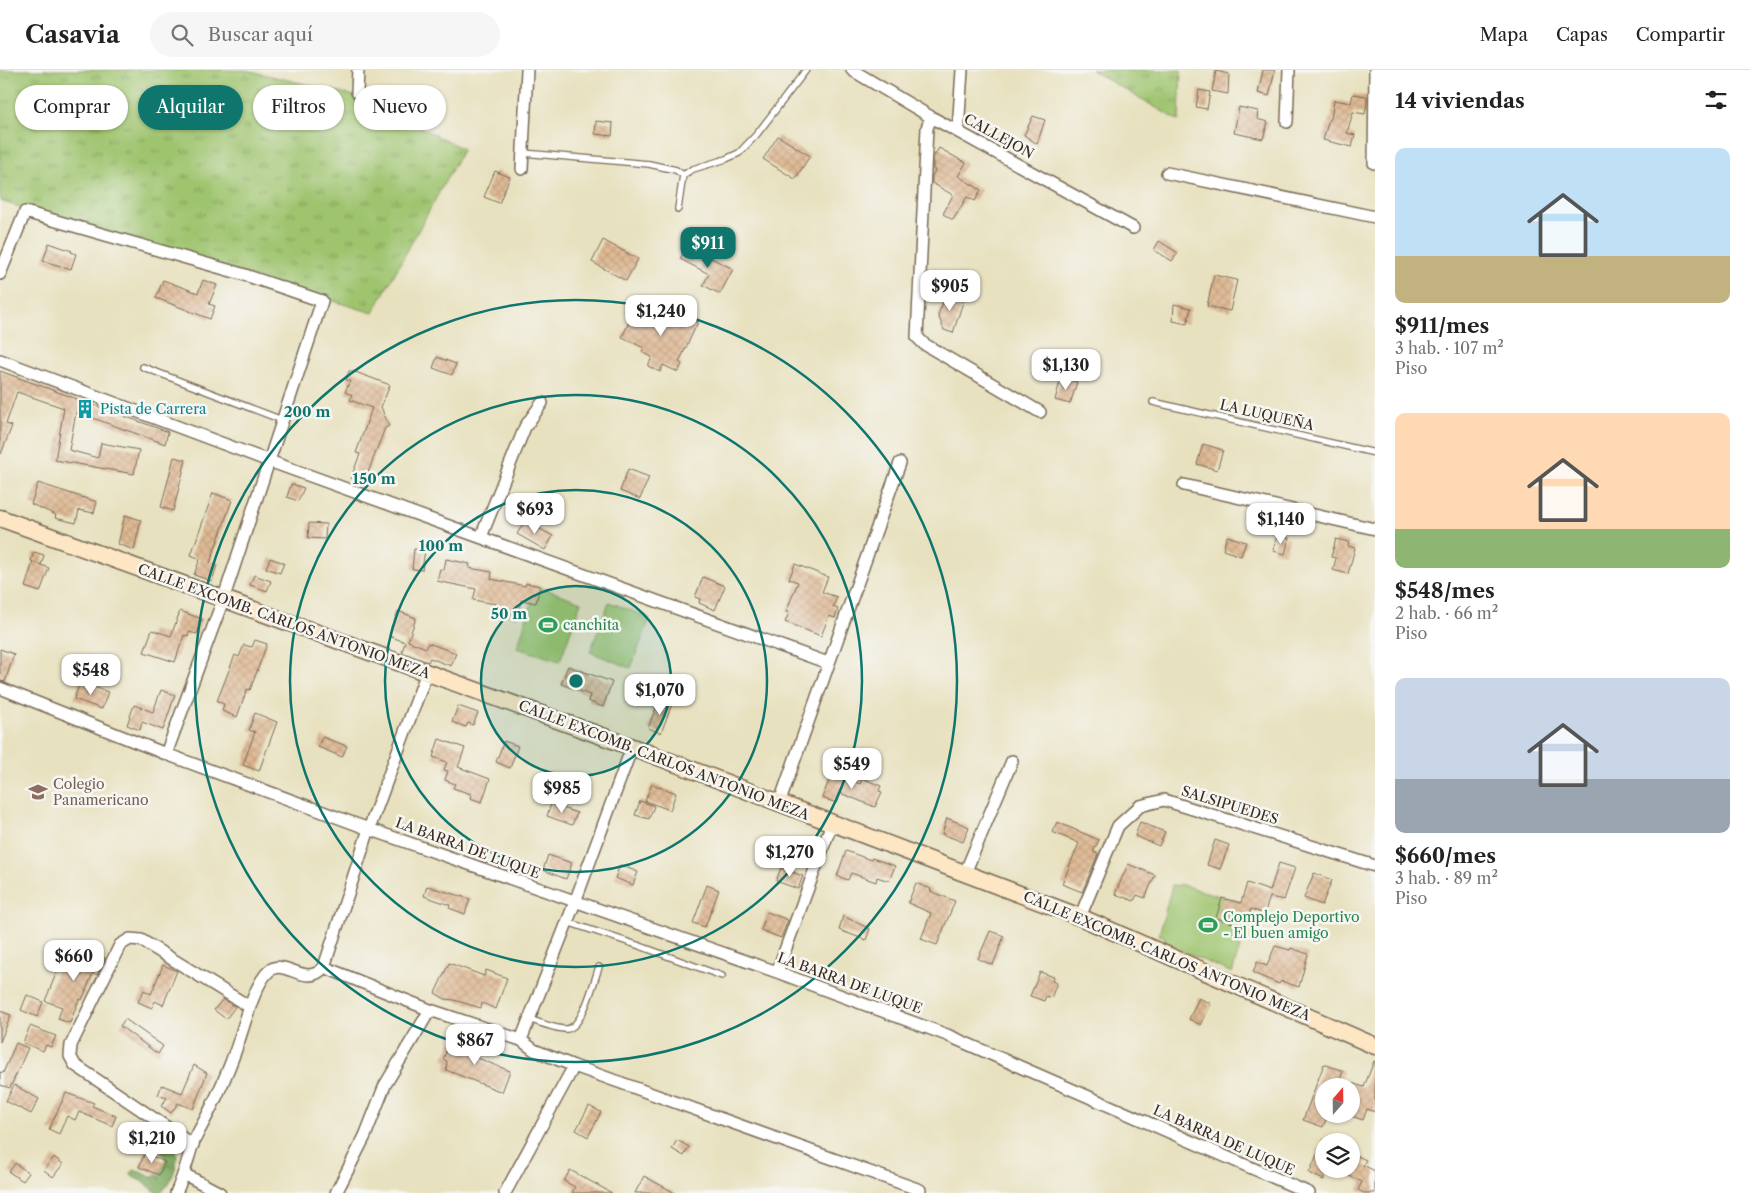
<!DOCTYPE html>
<html lang="es">
<meta charset="utf-8">
<style>
:root{--surface:#fff;--page:#f6f6f6;--text:#222;--muted:#767676;--line:#e0e0e0;--accent:#0f766e}
body{margin:0;font-family:"Libre Caslon Text",serif;background:var(--page);color:var(--text);height:100vh;display:flex;flex-direction:column;font-size:19px;white-space:nowrap}
*{box-sizing:border-box;margin:0}
p{font-size:16px;color:var(--muted)}
.icon{flex:none;width:28px;height:28px;fill:none;stroke:currentColor;stroke-width:2;stroke-linecap:round;stroke-linejoin:round}
.map{position:relative;flex:1;overflow:hidden}
.drawer{display:flex;flex-direction:column;background:var(--surface);width:375px}
.drawer>*{flex:none}
.guide{position:absolute;left:15px;top:15px;width:475px;height:45px;display:flex;gap:10px}
.needle{width:32px;rotate:20deg}
.tools{position:absolute;left:1315px;top:1008px;display:grid;gap:10px}
.tools a{display:grid;place-items:center;width:45px;height:45px;border-radius:50%;background:var(--surface);box-shadow:0 1px 4px #0004;font-size:25px}
.price{position:absolute;translate:-50% -42px;padding:0 11px;border-radius:10px;background:#fff;color:#222;font-size:16px;line-height:32px;filter:drop-shadow(0 1px 2px #0008)}
.price::after{content:'';position:absolute;left:50%;top:30px;width:15px;height:11px;margin-left:-8px;background:inherit;clip-path:polygon(0 0,100% 0,50% 100%)}
.price.on{background:var(--accent);color:#fff}
ul{padding:0;list-style:none}
li{display:grid;align-content:center;gap:10px;height:265px;padding:0 20px}
li span{display:grid;place-items:center;height:155px;border-radius:10px;color:#555}
li>.icon{margin-inline-start:auto}
span .icon{width:90px;height:90px;fill:#fffc;stroke-width:1}
li b{font-size:21px}
h2{display:flex;justify-content:space-between;align-items:center;height:60px;padding:0 20px;font-size:21px}
.pill{padding:0 18px;border-radius:22px;background:var(--surface);box-shadow:0 1px 4px #0004;font-size:18px;line-height:45px}
.pill.on{background:var(--accent);color:#fff}
header{display:flex;align-items:center;gap:30px;box-sizing:border-box;height:70px;padding:0 25px;background:var(--surface);border-bottom:1px solid var(--line)}
header strong{font-size:24px}
nav{display:flex;gap:28px;margin-inline-start:auto;font-size:18px}
.search{width:350px;height:45px;background:var(--page);display:flex;align-items:center;gap:12px;box-sizing:border-box;padding:0 18px;border-radius:28px;color:var(--muted);font-size:19px}
main{display:flex;flex:1;min-height:0}
.map>svg:first-child{display:block}
.grass{fill:url(#grass-tufts);stroke:#6d7746}
.forest{fill:url(#forest-crowns);stroke:#5d6a40}
.pitch{fill:#9fc46e;stroke:#6d7746}
.building{fill:url(#building-cross-hatch)}
.lines{fill:none;stroke-linecap:round;stroke-linejoin:round}
.lane-casing{stroke:#786a56;stroke-width:8}
.street-casing{stroke:#786a56;stroke-width:14}
.secondary-casing{stroke:#786a56;stroke-width:19}
.lane{stroke:#fff;stroke-width:5.5}
.street{stroke:#fff;stroke-width:11}
.secondary{stroke:#fce6c4;stroke-width:16}
.ring{fill:none;stroke:#0f766e;stroke-width:2.5}
.labels{text-anchor:middle;dominant-baseline:central;stroke-width:5;stroke-linejoin:round;paint-order:stroke}
.street-label{font-size:14px;fill:#3b2a1e;stroke:#f6f6f2}
.culture-label{font-size:14px;fill:#0d838f;stroke:#f6f6f2;text-anchor:start}
.leisure-label{font-size:14px;fill:#27864d;stroke:#f6f6f2;text-anchor:start}
.education-label{font-size:14px;fill:#785e54;stroke:#f6f6f2;text-anchor:start}
.centre{fill:#0f766e;stroke:#f6f6f2;stroke-width:2.5}
.ring-label{font-size:15px;text-anchor:middle;font-weight:bold;fill:#0f766e;stroke:#f6f6f2;stroke-width:5;stroke-linejoin:round;paint-order:stroke}
</style>
<header>
<strong>Casavia</strong>
<div class="search"><svg class="icon" aria-label="search" viewBox="0 0 24 24"><circle cx="10" cy="10" r="6"/><path d="M15 15l6 6"/></svg>Buscar aquí</div>
<nav><a>Mapa</a><a>Capas</a><a>Compartir</a></nav>
</header>
<main>
<div class="map">
<svg width="1375" height="1123" viewBox="0 0 1375 1123">
<defs>
<pattern id="grass-tufts" width="24" height="20" patternUnits="userSpaceOnUse" patternTransform="scale(1.25)"><rect width="24" height="20" fill="#9fc46e"/><path d="M3 7l-1-3M5 7V3M7 7l1-3M15 17l-1-3M17 17v-4M19 17l1-3" fill="none" stroke="#839f5a"/></pattern>
<pattern id="forest-crowns" width="20" height="18" patternUnits="userSpaceOnUse" patternTransform="scale(1.25)"><rect width="20" height="18" fill="#7faa61"/><path d="M2 6a3 3 0 1 1 6 0M12 15a3 3 0 1 1 6 0" fill="none" stroke="#698b4f"/></pattern>
<pattern id="building-cross-hatch" width="8" height="8" patternUnits="userSpaceOnUse" patternTransform="scale(1.25)"><rect width="8" height="8" fill="#dfb994"/><path d="M0 0l8 8M0 8l8-8" fill="none" stroke="#c09f7f"/></pattern>
</defs>
<rect width="100%" height="100%" fill="#f6f6f2"/>
<filter id="ink" filterUnits="userSpaceOnUse"><feTurbulence type="fractalNoise" baseFrequency=".02" numOctaves="2"/><feDisplacementMap in="SourceGraphic" scale="10" xChannelSelector="R" yChannelSelector="G"/><feConvolveMatrix kernelMatrix="1 2 1 2 8 2 1 2 1" color-interpolation-filters="sRGB"/></filter>
<filter id="wash" filterUnits="userSpaceOnUse"><feTurbulence type="fractalNoise" baseFrequency=".0096" numOctaves="4" result="noise"/><feDisplacementMap in="SourceGraphic" scale="20" xChannelSelector="R" yChannelSelector="G"/><feGaussianBlur stdDeviation="1.12" result="paint"/><feColorMatrix in="noise" values="0 0 0 0 0 0 0 0 0 0 0 0 0 0 0 0 0 1.4 0 .05"/><feComposite in="paint" operator="in"/></filter>
<g filter="url(#wash)">
<rect width="100%" height="100%" fill="#e8e1bf"/>
<path class="grass" d="M0 0H246L364 28 463 79 373 243 0 131Z
M1091 0H1181L1179 51Z"/>
<path class="forest" d="M145 1057C154 1071 171 1072 177 1085 177 1097 171 1116 160 1123 151 1121 149 1114 141 1111 136 1108 134 1109 130 1104L134 1100C141 1101 146 1106 154 1106L161 1099 166 1089C158 1075 152 1080 139 1077 137 1069 138 1062 145 1057Z"/>
<path class="pitch" d="M537 516 581 532 560 591 517 578Z
M609 532 650 548 631 598 590 582Z
M1179 814 1253 836 1232 903 1164 873 1165 867 1159 865 1172 815 1178 816Z"/>
<g id="blocks">
<path class="building" d="M1263 0H1275L1269 26 1258 23Z
M1216 1 1229 4 1228 24 1212 21Z
M1199 20 1210 22 1207 39 1196 37Z
M1353 24 1367 26V32L1365 44 1353 42 1347 63 1355 65 1352 77 1323 70 1329 49H1331L1334 30 1351 33Z
M1239 37 1258 41 1257 49 1268 52 1263 69 1234 63Z
M1033 46 1045 50 1037 74 1024 65Z
M596 51 613 53 612 66 595 64Z
M778 66 810 86 795 109 763 89Z
M939 78 966 93 958 106 981 120 975 131 967 127 953 150 943 144 953 125 932 113V106L935 100 933 99V88Z
M495 101 510 107 499 133 484 127Z
M603 170 638 189 626 211 592 192Z
M1159 171 1178 183 1172 191 1154 180Z
M49 173 72 181 71 182 76 184 71 199 43 191Z
M687 176 733 199 720 224 703 215 709 204 680 189Z
M1214 205 1237 210 1230 241 1207 236Z
M163 210 198 223 203 210 217 215 209 234 215 236 210 249 156 228Z
M947 223 964 229 953 263 944 260 938 245Z
M1174 234 1191 238 1187 254 1173 251Z
M636 238 665 252 671 239 698 252 679 292 682 294 678 302 663 295 660 302 648 296 652 287 642 282 644 278 622 267Z
M437 287 456 294 452 305 433 298Z
M0 301 168 362 165 374 76 342 69 380 98 388 101 373 139 380 134 404 55 390 64 338 17 322 6 354 12 356 1 384H0Z
M349 301H353L390 315 381 337 389 356 385 358 364 413 351 408 360 384 356 383 372 338 350 330 352 325 345 322 350 311 346 310Z
M1061 308 1077 312 1070 334 1055 330Z
M1203 374 1223 380 1217 400 1197 394Z
M174 387 186 390 173 441 161 437Z
M628 399 649 407 640 429 620 421Z
M38 413 97 432 94 443 79 440 76 453 55 448 56 445 31 434Z
M291 414 304 418 298 431 287 427Z
M213 423 232 430 210 493 217 495 212 511 194 505 200 489 191 485Z
M125 445 141 450 134 480 118 474Z
M525 451 553 466 545 480 517 464Z
M309 453 326 454 325 469 308 468Z
M1227 466 1246 472 1241 486 1223 480Z
M1277 466 1289 468 1285 484 1273 481Z
M1336 469 1349 472 1348 476 1355 478 1348 504 1333 500 1336 488 1331 487Z
M414 479 425 480 422 500 412 499Z
M34 482 44 485 41 495 31 491Z
M270 488 284 493 280 503 266 498Z
M446 489 470 494 469 498 492 502 491 509 525 516 526 513 540 516 536 533 521 530 517 548 494 543 496 534 473 530 476 519 437 511 440 499 444 500Z
M33 492 49 498 40 522 25 517Z
M795 494 828 507 822 522 837 527 833 537 838 539 835 548 829 546 821 566 785 552 789 543 786 542 798 512 789 509Z
M254 505 271 511 267 521 250 515Z
M703 507 725 516 715 540 699 533 700 529 695 527Z
M180 541 202 549 197 564 189 562 188 566 184 565 175 592 144 582 152 560 171 566Z
M398 541 416 548 408 571 426 578 428 573 456 583 451 596 430 588 428 592 402 582 405 572 389 566Z
M255 570 267 574 250 620 247 619 237 647 222 641 224 634 217 631 235 585 239 587 244 575 252 577Z
M0 579 14 584 5 612 0 611Z
M568 596 612 612 603 637 588 631 590 625 561 614Z
M80 612 108 622 102 639 74 629Z
M161 620 175 625 163 660 142 652 140 660 127 655 134 635 153 642Z
M659 630 672 634 661 663 648 658Z
M458 636 478 643 473 655 468 653 466 657 452 652Z
M255 643 277 652 259 701 243 695 255 662 249 660Z
M322 667 347 676 342 687 318 677Z
M439 669 465 678 458 697 490 709 482 732 470 728 471 724 453 718 455 714 445 710 448 701 444 700 447 692 433 687Z
M504 671 518 676 510 698 496 692Z
M832 703 860 714 862 708 881 716 879 721 882 722 875 737 840 723 837 733 822 728Z
M652 714 676 723 670 740 645 731Z
M640 731 654 736 649 749 635 745Z
M551 734 577 743 572 755 547 746Z
M947 748 969 757 963 772 942 764Z
M1057 752 1099 770 1093 782 1098 784 1082 822 1062 814 1079 773 1052 762Z
M1140 752 1165 762 1159 776 1135 766Z
M1215 770 1229 775 1220 799 1207 795Z
M846 781 871 790 872 788 895 796 889 811 877 807 876 812 851 803 848 810 837 806Z
M548 785 572 793 566 809 543 800Z
M1279 793 1295 798 1284 830 1270 827 1264 844 1251 839 1246 857 1216 848 1222 828 1241 833 1247 813 1270 821Z
M1128 794 1155 805 1145 828 1137 825 1134 831 1115 824Z
M620 795 638 802 633 815 615 808Z
M781 798 803 806 798 819 776 811Z
M1314 803 1332 810 1322 835 1304 828Z
M916 813 931 819 930 821 955 831 937 875 921 869 931 843 908 833Z
M707 815 719 820 705 857 693 853Z
M427 816 470 829 465 844 449 838 450 835 424 826Z
M767 842 788 850 781 868 761 860Z
M843 846 870 859 866 870 839 860Z
M990 861 1004 866 993 895 978 889Z
M81 876 105 888 97 905 93 903 82 930 79 929 70 953 58 949 62 937 45 931 60 894 70 898Z
M1275 876 1290 880 1291 878 1308 884 1299 917 1281 911 1279 914 1253 903 1257 892 1267 896Z
M449 893 484 906 486 900 507 908 496 939 482 933 481 938 454 930 445 929 435 923Z
M163 895 177 901 163 935 155 931 152 938 138 932 144 920 151 924Z
M1040 902 1054 907 1052 911 1057 913 1051 928 1046 926 1044 931 1030 926Z
M27 925 43 932 37 947 21 940Z
M1199 928 1211 934 1201 955 1189 949Z
M223 929 235 937 226 949 214 940Z
M0 941 11 945 0 972Z
M125 949 163 976 158 984 120 956Z
M30 956 56 966 51 977 46 975 43 981 23 973Z
M466 969 480 975 475 987 510 1001 502 1022 446 1000 447 991 443 989 451 972 463 977Z
M16 973 28 978 10 1018 0 1015V1002L3 1003Z
M1374 991H1375V1042L1367 1039 1363 1050 1351 1046V1013L1364 1017Z
M1324 994 1343 1001 1338 1016H1324V1044H1328L1323 1057 1303 1050Z
M194 995 207 1003 193 1039 178 1033 171 1043 161 1036 167 1028 158 1025 162 1015 182 1023Z
M14 1015 39 1029 31 1044 6 1031Z
M66 1023 94 1033 92 1036 116 1046 112 1056 79 1042 75 1050 67 1046 59 1064 49 1059Z
M589 1036 601 1042 588 1067 576 1060Z
M1324 1069V1110L1309 1103Z
M677 1070 689 1077 684 1086 672 1079Z
M145 1083 165 1092 159 1105 139 1097Z
M1351 1083 1366 1090 1363 1095 1375 1101V1123H1364L1358 1120 1362 1112 1335 1099H1351Z
M54 1087 63 1094 53 1107 44 1100Z
M15 1093 29 1103 23 1111 9 1102Z
M570 1100 612 1123H572L575 1117 564 1111Z
M644 1106 675 1123H635Z"/>
</g>
</g>
<g filter="url(#ink)">
<use href="#blocks" fill-opacity="0" stroke="#786a56" stroke-width="1"/>
<g class="lines">
<g class="lane-casing">
<path id="lane" d="M523 83 649 94 676 100 683 105
M683 105 693 99 726 89 739 83 757 64 806 0
M678 139 683 105
M143 297 282 350
M1153 332 1375 383
M567 852 640 876 722 906
M529 949C538 952 558 960 567 959 583 957 594 911 599 897"/>
</g>
<g class="street-casing">
<path id="street" d="M852 0 931 47 1133 158
M357 22 358 0
M931 47 927 58 917 267 924 274 1040 342
M1287 52 1289 0
M958 61 962 0
M1374 93 1375 0
M522 99 527 0
M1167 103 1375 147
M0 204 25 142 242 204 322 231 223 530 166 684
M0 290 269 391 828 593
M1184 415 1375 459
M481 467 525 357 542 333
M0 618 166 684 369 759 777 902 947 965 1309 1123
M779 734 900 393
M965 803 1012 691
M1080 847 1118 756 1140 736 1164 730 1375 796
M324 897 430 940 521 970 534 980 574 996 920 1120 918 1123
M777 902 832 753
M521 970 575 832 632 677
M193 1075 75 995 70 986 71 975 120 875 130 869 141 870 250 937
M184 1104 220 1123
M176 1123C183 1108 187 1092 192 1076 197 1063 205 1051 211 1038 220 1020 228 1001 235 982 243 962 253 915 269 901 285 887 306 919 324 897L369 759 427 602
M336 1123 365 1066 385 1015 430 940
M505 1123 574 996"/>
</g>
<g class="secondary-casing">
<path id="secondary" d="M0 448 632 677 1080 847 1375 976"/>
</g>
<use href="#lane" class="lane"/>
<use href="#street" class="street"/>
<use href="#secondary" class="secondary"/>
</g>
</g>
<circle cx="576" cy="611" r="95" fill="#0f766e" fill-opacity=".12"/>
<g class="ring">
<circle cx="576" cy="611" r="95"/>
<circle cx="576" cy="611" r="191"/>
<circle cx="576" cy="611" r="286"/>
<circle cx="576" cy="611" r="381"/>
</g>
<defs>
<g id="building-bare" transform="scale(1.5)"><path d="M-4-6H4V6H1V3H-1V6H-4ZM-2.5-4.3h1.7v1.8h-1.7ZM.8-4.3h1.7v1.8H.8ZM-2.5-1h1.7V.8h-1.7ZM.8-1h1.7V.8H.8Z" fill="#0f9aa8" stroke="#f6f6f2" stroke-width="2.5" paint-order="stroke"/></g>
<g id="stadium-bare" transform="scale(1.5)"><path d="M0-5a6.5 5 0 1 0 0 10a6.5 5 0 1 0 0-10ZM-3.5-1.8h7v3.6h-7Z" fill="#2e9e5b" stroke="#f6f6f2" stroke-width="2.5" paint-order="stroke"/></g>
<g id="school-bare" transform="scale(1.5)"><path d="M0-5L7-2L0 1L-7-2ZM-4 1L0 2.5L4 1V4Q0 6-4 4Z" fill="#8d6e63" stroke="#f6f6f2" stroke-width="2.5" paint-order="stroke"/></g>
</defs>
<g fill-rule="evenodd">
<use href="#building-bare" x="85" y="339"/>
<use href="#stadium-bare" x="548" y="555"/>
<use href="#school-bare" x="38" y="722"/>
<use href="#stadium-bare" x="1208" y="855"/>
</g>
<g class="labels">
<g class="street-label">
<text transform="translate(999 66) rotate(29)">CALLEJON</text>
<text transform="translate(1267 345) rotate(13)">LA LUQUEÑA</text>
<text transform="translate(284 551) rotate(20)">CALLE EXCOMB. CARLOS ANTONIO MEZA</text>
<text transform="translate(664 690) rotate(21)">CALLE EXCOMB. CARLOS ANTONIO MEZA</text>
<text transform="translate(1230 735) rotate(17)">SALSIPUEDES</text>
<text transform="translate(468 778) rotate(20)">LA BARRA DE LUQUE</text>
<text transform="translate(1167 886) rotate(23)">CALLE EXCOMB. CARLOS ANTONIO MEZA</text>
<text transform="translate(850 913) rotate(20)">LA BARRA DE LUQUE</text>
<text transform="translate(1224 1070) rotate(24)">LA BARRA DE LUQUE</text>
</g>
<g class="culture-label">
<text x="100" y="339">Pista de Carrera</text>
</g>
<g class="leisure-label">
<text x="563" y="555">canchita</text>
<text x="1223" y="847">Complejo Deportivo<tspan x="1223" dy="16">- El buen amigo</tspan></text>
</g>
<g class="education-label">
<text x="53" y="714">Colegio<tspan x="53" dy="16">Panamericano</tspan></text>
</g>
</g>
<circle cx="576" cy="611" r="8" class="centre"/>
<g class="ring-label">
<text x="307" y="347">200 m</text>
<text x="374" y="414">150 m</text>
<text x="441" y="481">100 m</text>
<text x="509" y="549">50 m</text>
</g>
</svg>
<div class="tools">
<a><svg class="needle" viewBox="-14 -14 28 28"><path d="M0-13l5 13h-10z" fill="#e53935"/><path d="M0 13l5-13h-10z" fill="#767676"/></svg></a>
<a><svg class="icon" aria-label="layers" viewBox="0 0 24 24"><path d="M12 4l9 5-9 5-9-5zM3 14l9 5 9-5"/></svg></a>
</div>
<b class="price on" style="left:708px;top:199px">$911</b>
<b class="price" style="left:950px;top:242px">$905</b>
<b class="price" style="left:661px;top:267px">$1,240</b>
<b class="price" style="left:1066px;top:321px">$1,130</b>
<b class="price" style="left:535px;top:465px">$693</b>
<b class="price" style="left:1281px;top:475px">$1,140</b>
<b class="price" style="left:91px;top:626px">$548</b>
<b class="price" style="left:660px;top:646px">$1,070</b>
<b class="price" style="left:852px;top:720px">$549</b>
<b class="price" style="left:562px;top:744px">$985</b>
<b class="price" style="left:790px;top:808px">$1,270</b>
<b class="price" style="left:74px;top:912px">$660</b>
<b class="price" style="left:475px;top:996px">$867</b>
<b class="price" style="left:152px;top:1094px">$1,210</b>
<div class="guide">
<a class="pill">Comprar</a>
<a class="pill on">Alquilar</a>
<a class="pill">Filtros</a>
<a class="pill">Nuevo</a>
</div>
</div>
<section class="drawer">
<h2>14 viviendas<svg class="icon" aria-label="filters" viewBox="0 0 24 24"><path d="M4 7h16M4 17h16"/><circle cx="9" cy="7" r="2"/><circle cx="15" cy="17" r="2"/></svg></h2>
<ul>
<li><span style="background:linear-gradient(#bfe0f5 70%,#c2b280 0)"><svg class="icon" aria-label="home" viewBox="0 0 24 24"><path d="M3 11l9-7 9 7M6 9v11h12V9"/></svg></span><div><b>$911/mes</b><p>3 hab. · 107 m²</p><p>Piso</p></div></li>
<li><span style="background:linear-gradient(#ffd9b3 75%,#8fb573 0)"><svg class="icon" aria-label="home" viewBox="0 0 24 24"><path d="M3 11l9-7 9 7M6 9v11h12V9"/></svg></span><div><b>$548/mes</b><p>2 hab. · 66 m²</p><p>Piso</p></div></li>
<li><span style="background:linear-gradient(#c9d6e8 65%,#9aa5b1 0)"><svg class="icon" aria-label="home" viewBox="0 0 24 24"><path d="M3 11l9-7 9 7M6 9v11h12V9"/></svg></span><div><b>$660/mes</b><p>3 hab. · 89 m²</p><p>Piso</p></div></li>
</ul>
</section>
</main>
